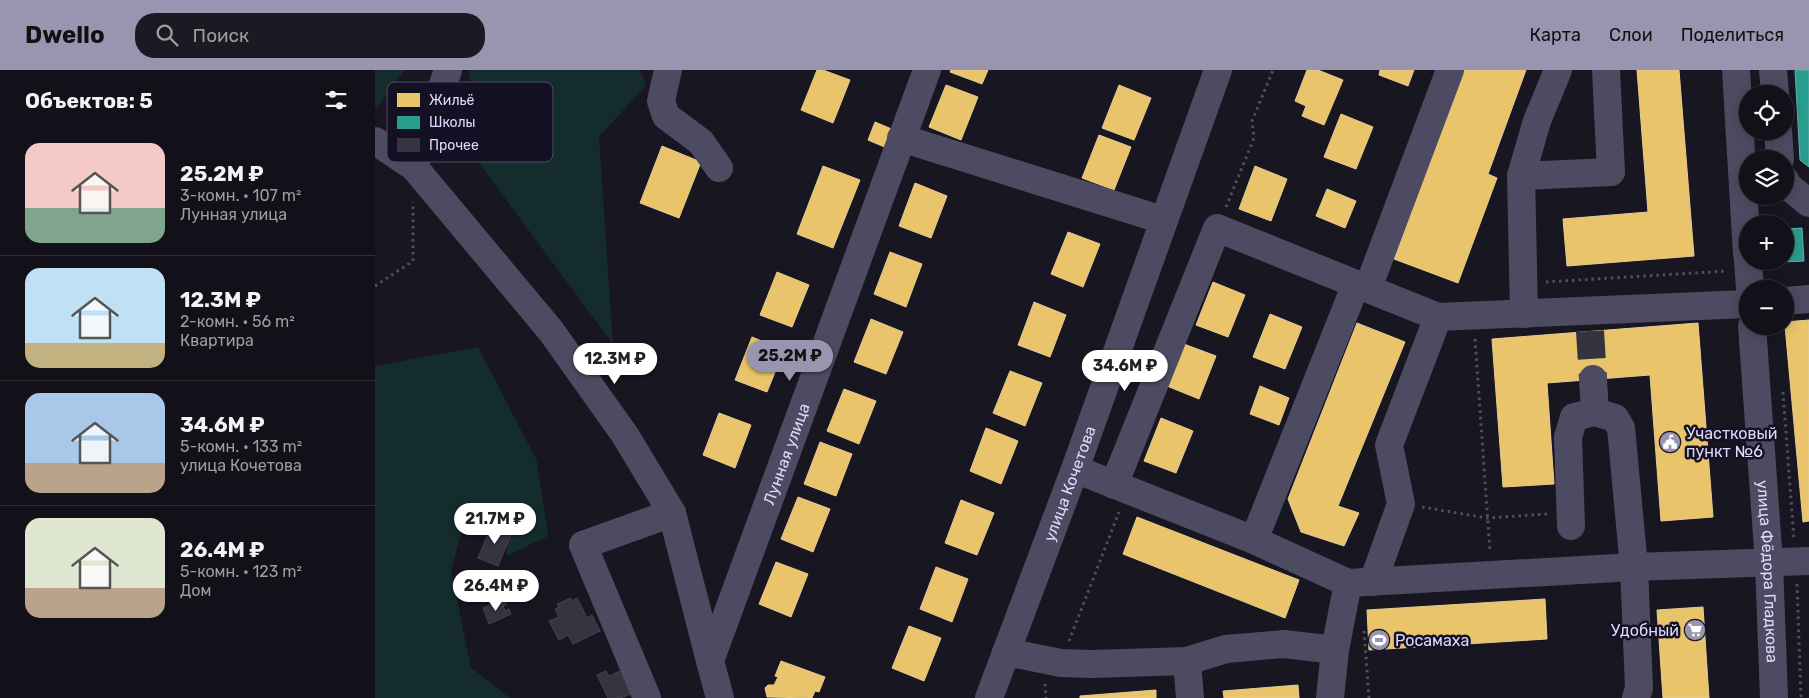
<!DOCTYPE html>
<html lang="ru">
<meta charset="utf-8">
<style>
:root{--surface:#121018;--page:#1b1921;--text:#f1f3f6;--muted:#9c9da2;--line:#313037;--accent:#9994af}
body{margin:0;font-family:Rubik,sans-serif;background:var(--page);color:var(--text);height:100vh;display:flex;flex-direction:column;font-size:19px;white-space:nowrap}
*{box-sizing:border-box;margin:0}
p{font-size:16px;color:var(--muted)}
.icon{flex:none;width:28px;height:28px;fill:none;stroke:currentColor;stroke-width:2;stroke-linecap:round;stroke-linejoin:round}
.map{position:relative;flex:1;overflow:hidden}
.side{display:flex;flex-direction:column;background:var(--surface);width:375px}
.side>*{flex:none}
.tools{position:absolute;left:1364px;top:15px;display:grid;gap:10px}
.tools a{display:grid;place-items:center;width:55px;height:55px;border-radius:50%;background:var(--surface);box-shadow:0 2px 12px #0003,0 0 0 1px var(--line);font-size:25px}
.price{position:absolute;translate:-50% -42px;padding:0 11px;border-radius:18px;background:#fff;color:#222;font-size:16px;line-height:32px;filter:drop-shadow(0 1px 2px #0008)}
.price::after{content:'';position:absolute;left:50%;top:30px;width:15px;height:11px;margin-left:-8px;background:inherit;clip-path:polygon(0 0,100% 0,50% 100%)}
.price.active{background:var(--accent);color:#111}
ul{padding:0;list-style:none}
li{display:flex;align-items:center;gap:15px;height:125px;padding:0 25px}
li+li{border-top:1px solid var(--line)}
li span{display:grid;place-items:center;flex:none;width:140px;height:100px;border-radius:15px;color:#555}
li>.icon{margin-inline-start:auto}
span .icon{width:60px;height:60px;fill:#fffc;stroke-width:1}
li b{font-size:21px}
h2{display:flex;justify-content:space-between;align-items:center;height:60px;padding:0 25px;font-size:21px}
header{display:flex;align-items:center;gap:30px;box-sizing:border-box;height:70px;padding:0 25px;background:var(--accent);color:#111}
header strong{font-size:24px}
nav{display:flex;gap:28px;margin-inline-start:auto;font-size:18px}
.search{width:350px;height:45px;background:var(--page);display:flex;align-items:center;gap:12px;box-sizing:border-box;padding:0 18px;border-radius:20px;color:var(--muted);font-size:19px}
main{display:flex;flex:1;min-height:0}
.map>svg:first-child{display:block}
.green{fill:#152c2d}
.homes{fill:#e9c46a;stroke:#e6ca96}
.schools{fill:#2a9d8f;stroke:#60afb0}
.building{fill:#373442;stroke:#454153}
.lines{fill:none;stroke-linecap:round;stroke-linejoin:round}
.minor-tunnel{stroke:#363341;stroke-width:28;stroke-dasharray:28 14;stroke-linecap:butt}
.path{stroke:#485260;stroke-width:3;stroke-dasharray:2.5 4;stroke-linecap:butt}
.minor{stroke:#4d4b61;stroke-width:28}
.labels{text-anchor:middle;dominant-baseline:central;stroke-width:5;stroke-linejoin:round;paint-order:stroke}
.poi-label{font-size:16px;fill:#ded8fc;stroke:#151125;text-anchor:start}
.street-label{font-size:16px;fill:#ded8fc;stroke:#151125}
.key{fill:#151125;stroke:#514d66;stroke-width:1}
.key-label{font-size:14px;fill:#ded8fc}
</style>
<header>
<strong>Dwello</strong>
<div class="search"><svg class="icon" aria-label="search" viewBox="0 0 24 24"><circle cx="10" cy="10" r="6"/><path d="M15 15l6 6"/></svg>Поиск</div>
<nav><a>Карта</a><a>Слои</a><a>Поделиться</a></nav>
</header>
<main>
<section class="side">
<h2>Объектов: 5<svg class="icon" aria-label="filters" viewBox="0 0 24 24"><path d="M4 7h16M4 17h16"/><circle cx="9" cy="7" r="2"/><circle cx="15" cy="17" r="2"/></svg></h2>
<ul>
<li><span style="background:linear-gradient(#f6c9c9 65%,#7fa58c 0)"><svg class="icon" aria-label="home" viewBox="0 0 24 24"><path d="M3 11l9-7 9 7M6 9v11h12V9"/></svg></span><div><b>25.2M ₽</b><p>3-комн. · 107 m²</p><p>Лунная улица</p></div></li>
<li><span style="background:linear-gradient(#bfe0f5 75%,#c2b280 0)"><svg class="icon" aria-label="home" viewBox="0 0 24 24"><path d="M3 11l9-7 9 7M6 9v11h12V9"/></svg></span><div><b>12.3M ₽</b><p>2-комн. · 56 m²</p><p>Квартира</p></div></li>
<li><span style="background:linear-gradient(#a9c7e8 70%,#b9a48a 0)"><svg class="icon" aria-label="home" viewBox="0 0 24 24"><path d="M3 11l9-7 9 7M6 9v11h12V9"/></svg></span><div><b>34.6M ₽</b><p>5-комн. · 133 m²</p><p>улица Кочетова</p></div></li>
<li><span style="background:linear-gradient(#dfe7d0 70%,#b9a48a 0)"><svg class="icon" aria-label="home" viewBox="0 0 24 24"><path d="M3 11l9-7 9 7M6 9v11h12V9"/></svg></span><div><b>26.4M ₽</b><p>5-комн. · 123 m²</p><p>Дом</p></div></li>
</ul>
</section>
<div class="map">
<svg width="1434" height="628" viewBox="0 0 1434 628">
<rect width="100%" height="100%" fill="#181620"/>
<path class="green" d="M0 0H30L1 39 0 38Z
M94 0H265L271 15 224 67 238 274 106 96Z
M103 277 162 391 173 466 132 486 130 445 93 438 76 501 96 598 135 628H0V296Z"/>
<path class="homes" d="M442 0H448L475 10 458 53 426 40Z
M576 0H613L607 14 575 2Z
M932 0H943L968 10 949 55 927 46 931 36 920 31Z
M1005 0H1039L1033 16 1004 5Z
M1088 0H1151L1113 104 1122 108 1083 213 1019 189Z
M1262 0H1304L1319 186 1192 196 1188 149 1273 142Z
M571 15 603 27 586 70 554 57Z
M744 15 776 28 759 70 727 58Z
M966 44 998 57 981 99 949 87Z
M500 52 519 60 512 78 493 70Z
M724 65 756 77 739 120 707 108Z
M287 76 326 92 304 148 265 133Z
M448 96 485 110 458 178 422 164Z
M880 96 912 109 896 151 864 139Z
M540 113 572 126 556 168 524 156Z
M952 119 981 131 970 158 941 146Z
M693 162 725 174 708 217 676 204Z
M515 182 547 194 531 237 499 224Z
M402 202 434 215 417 257 385 245Z
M838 212 870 225 853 267 821 255Z
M659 232 691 245 675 287 643 275Z
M895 244 927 257 910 299 878 287Z
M496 249 528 262 511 304 479 292Z
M1434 250V451L1428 452 1410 256V252Z
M982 253 1030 272 963 436 984 443 969 476 926 462 913 429Z
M1323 253 1338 447 1286 451 1275 305 1172 313 1179 414 1128 417 1117 269Z
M377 267 409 280 392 322 360 310Z
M809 274 841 286 824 329 792 316Z
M635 301 667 313 650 356 618 343Z
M885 316 914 328 904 355 875 344Z
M469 319 501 331 484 374 452 361Z
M344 343 376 355 360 398 328 385Z
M786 348 818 361 801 403 769 391Z
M611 358 643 371 626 414 595 401Z
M445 372 477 384 461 426 429 414Z
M423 427 455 439 438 482 406 469Z
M586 430 619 443 602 485 570 473Z
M762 447 924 510 910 548 748 484Z
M401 492 433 504 416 547 384 534Z
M561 497 593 509 577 552 545 539Z
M1170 529 1172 569 994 580 992 540Z
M1328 537 1334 628H1288L1282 540Z
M534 556 566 568 549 611 517 598Z
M406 591 450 607 444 622 440 621 437 628 392 627 390 618 393 615H399L403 607 400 606Z
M923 615 924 628H849L848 621Z
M781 620V628H705V626Z"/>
<path class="schools" d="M1420 0H1434V97L1425 90Z
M1427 158 1429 191 1408 192 1410 191V159Z"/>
<path class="building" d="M120 453 128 457 126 461 136 465 123 496 103 488 116 457Z
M196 528 197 531 202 528 212 548 217 545 225 561 198 574 193 565 184 570 174 551 184 547 180 539 184 537 182 534Z
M130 529 132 534 128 536 130 541 134 539 136 544 114 554 108 538Z
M247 600 258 623 246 628H233L222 605 231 601 234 606Z"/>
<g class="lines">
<path class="minor-tunnel" d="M1215 261 1218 309"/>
<path class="path" d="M851 137 879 68 877 51 898 0
M1171 212 1352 201
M0 216 38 191V132
M1100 269 1115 482
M1408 322 1419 470
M1047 437 1112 448 1172 444
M1422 514 1426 628
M989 561 994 628
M694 571 744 442
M670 614 671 628"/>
<g class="minor">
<path d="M293 0 286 31 291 46 326 72 344 98"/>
<path d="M1361 0 1372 184"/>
<path d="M1398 0 1400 24"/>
<path d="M1403 61 1405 89"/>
<path d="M526 68 788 150"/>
<path d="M0 71 39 97 176 261 250 365 297 443 335 591"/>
<path d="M39 97 73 0"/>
<path d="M1146 106 1162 51 1183 0"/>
<path d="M1410 110 1413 116 1434 133"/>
<path d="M1373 191 1375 219"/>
<path d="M993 218 1075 0"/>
<path d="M1410 231 1434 229"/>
<path d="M1149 244 1146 106 1236 102 1231 0"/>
<path id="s1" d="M1377 256 1394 493 1399 628"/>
<path d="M1218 309 1220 342"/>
<path d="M700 399 879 470 973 513 1259 497 1434 491"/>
<path d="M739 415 842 158 1063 247 1372 234"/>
<path d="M1196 456 1193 367 1199 347 1220 342 1240 348 1246 358 1259 497 1264 618 1261 628"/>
<path d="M879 470 981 214"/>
<path d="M998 512 1026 434 1014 375 1063 247"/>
<path d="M631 582 686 593 716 594 812 591 851 579 909 574 960 580"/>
<path d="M812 591 815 628"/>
<path d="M272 628 208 475 297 443"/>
<path id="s2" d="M345 628 335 591 552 0"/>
<path id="s3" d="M614 628 700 399 843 0"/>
<path d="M955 628 960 580 973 513"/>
</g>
</g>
<defs>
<g id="civic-disc" transform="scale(1.125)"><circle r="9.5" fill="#9994af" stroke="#151125"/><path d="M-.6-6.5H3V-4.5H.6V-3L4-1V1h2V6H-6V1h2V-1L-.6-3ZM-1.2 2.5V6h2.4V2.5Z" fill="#fff"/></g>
<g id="supermarket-disc" transform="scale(1.125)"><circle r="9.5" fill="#9994af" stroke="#151125"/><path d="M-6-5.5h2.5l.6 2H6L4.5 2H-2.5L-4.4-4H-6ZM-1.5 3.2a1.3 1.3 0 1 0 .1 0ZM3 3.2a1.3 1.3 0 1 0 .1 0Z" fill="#fff"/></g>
<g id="stadium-disc" transform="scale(1.125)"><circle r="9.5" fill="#9994af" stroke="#151125"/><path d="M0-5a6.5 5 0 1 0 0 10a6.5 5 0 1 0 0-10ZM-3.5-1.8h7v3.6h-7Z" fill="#fff"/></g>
</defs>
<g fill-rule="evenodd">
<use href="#civic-disc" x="1295" y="372"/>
<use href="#supermarket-disc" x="1320" y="560"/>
<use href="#stadium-disc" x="1004" y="570"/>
</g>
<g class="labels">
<g class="poi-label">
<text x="1311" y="363">Участковый<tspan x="1311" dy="18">пункт №6</tspan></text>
<text x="1304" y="560" text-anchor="end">Удобный</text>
<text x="1020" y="570">Росамаха</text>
</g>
<g class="street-label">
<text stroke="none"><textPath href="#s2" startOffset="259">Лунная улица</textPath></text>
<text stroke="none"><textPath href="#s3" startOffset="229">улица Кочетова</textPath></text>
<text stroke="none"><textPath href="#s1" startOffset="246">улица Фёдора Гладкова</textPath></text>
</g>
</g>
<rect x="12" y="12" width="166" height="80" rx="8" class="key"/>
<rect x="22" y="23" width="23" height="14" fill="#e9c46a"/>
<rect x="22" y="46" width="23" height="13" fill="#2a9d8f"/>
<rect x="22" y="68" width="23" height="14" fill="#373442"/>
<g class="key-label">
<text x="54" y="35">Жильё</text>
<text x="54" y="57">Школы</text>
<text x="54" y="80">Прочее</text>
</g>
</svg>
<div class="tools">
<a><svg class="icon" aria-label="locate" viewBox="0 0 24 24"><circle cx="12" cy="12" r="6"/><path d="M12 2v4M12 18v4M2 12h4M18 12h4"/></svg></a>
<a><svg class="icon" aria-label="layers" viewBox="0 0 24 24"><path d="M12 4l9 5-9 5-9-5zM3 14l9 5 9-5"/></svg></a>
<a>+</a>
<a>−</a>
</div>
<b class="price active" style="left:415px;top:312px">25.2M ₽</b>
<b class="price" style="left:240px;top:315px">12.3M ₽</b>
<b class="price" style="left:750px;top:322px">34.6M ₽</b>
<b class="price" style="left:120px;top:475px">21.7M ₽</b>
<b class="price" style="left:121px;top:542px">26.4M ₽</b>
</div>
</main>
